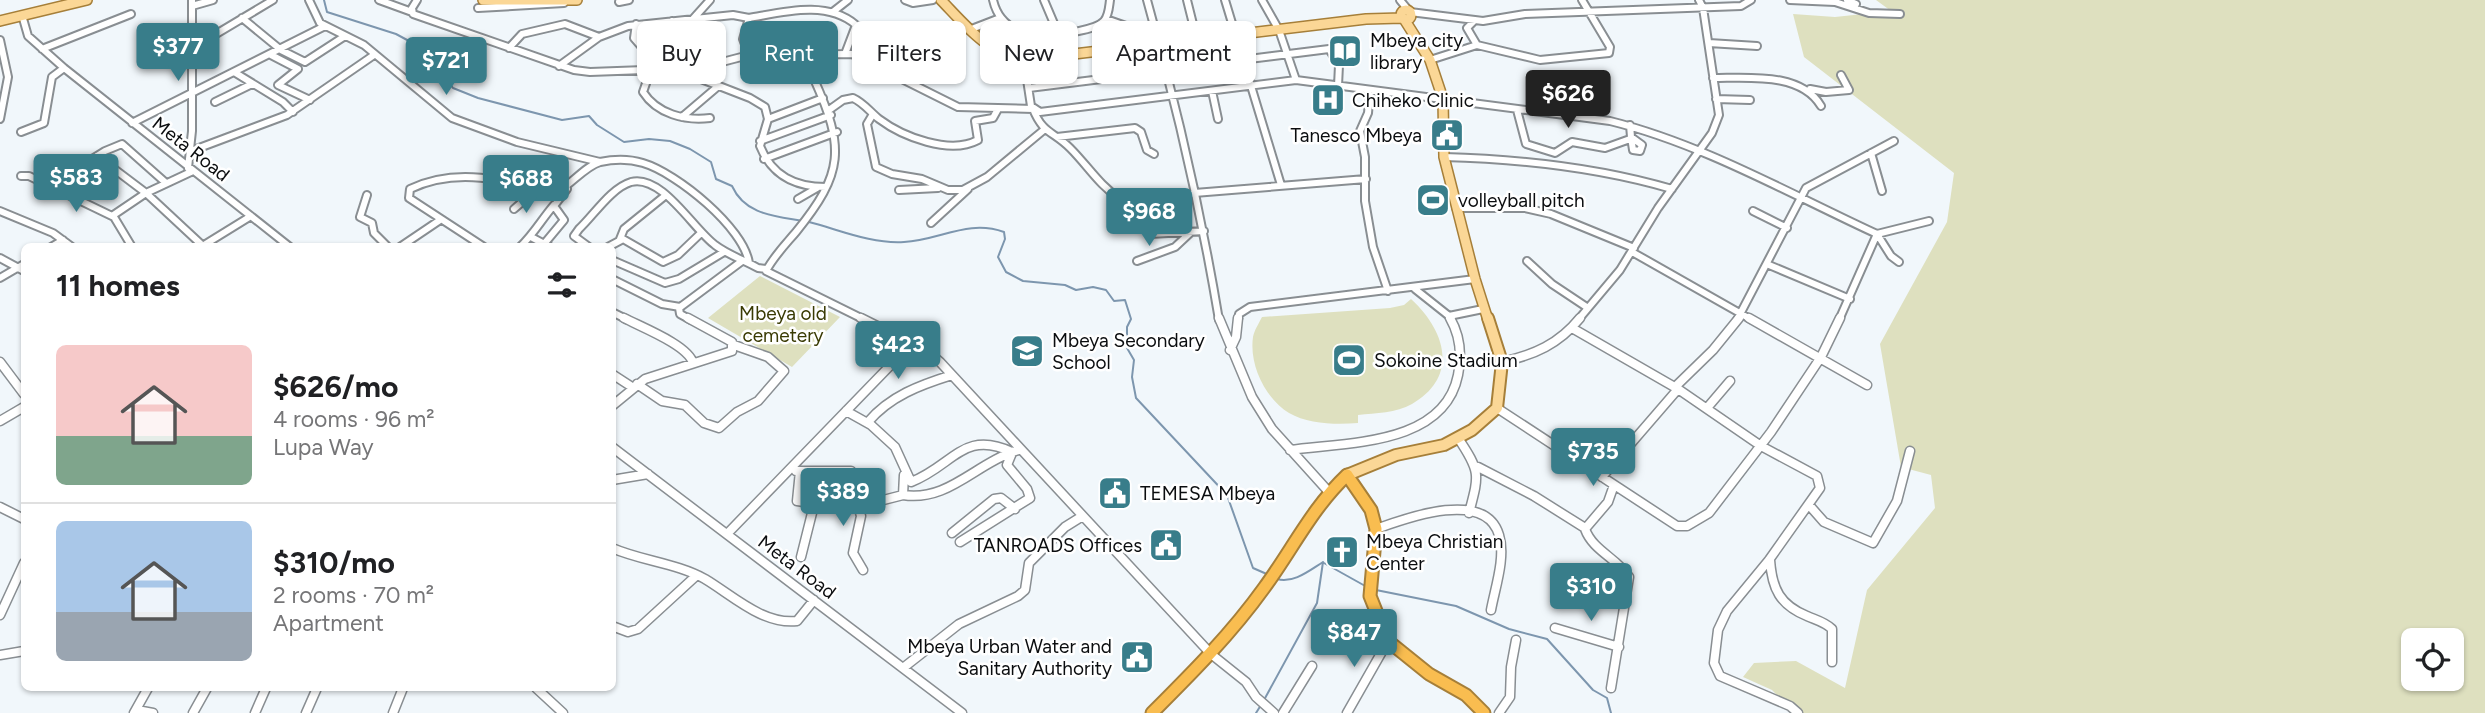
<!DOCTYPE html>
<meta charset="utf-8">
<style>
:root{--surface:#fff;--page:#f6f6f6;--text:#202124;--muted:#757577;--line:#e0e0e0;--accent:#387d8a}
body{margin:0;font-family:Figtree,sans-serif;background:var(--page);color:var(--text);height:100vh;display:flex;flex-direction:column;font-size:26px;white-space:nowrap}
*{box-sizing:border-box;margin:0}
p{font-size:23px;color:var(--muted)}
.icon{flex:none;width:38px;height:38px;fill:none;stroke:currentColor;stroke-width:2;stroke-linecap:round;stroke-linejoin:round}
.map{position:relative;flex:1;overflow:hidden}
.side{position:absolute;left:21px;top:243px;width:595px;height:448px;display:flex;flex-direction:column;background:var(--surface);border-radius:10px;box-shadow:0 2px 5px #0004}
.side>*{flex:none}
.hud{position:absolute;left:637px;top:21px;width:665px;height:63px;display:flex;gap:14px}
.fabs{position:absolute;left:2401px;top:628px;display:grid;gap:14px}
.fabs a{display:grid;place-items:center;width:63px;height:63px;border-radius:10px;background:var(--surface);box-shadow:0 2px 5px #0004;font-size:35px}
.price{position:absolute;translate:-50% -60px;padding:0 16px;border-radius:7px;background:var(--accent);color:#fff;font-size:23px;line-height:46px;filter:drop-shadow(0 2px 4px #0008)}
.price::after{content:'';position:absolute;left:50%;top:42px;width:21px;height:16px;margin-left:-10px;background:inherit;clip-path:polygon(0 0,100% 0,50% 100%)}
.price.on{background:#222;color:#fff}
ul{padding:0;list-style:none}
li{display:flex;align-items:center;gap:21px;height:175px;padding:0 35px}
li+li{border-top:2px solid var(--line)}
li span{display:grid;place-items:center;flex:none;width:196px;height:140px;border-radius:10px;color:#555}
li>.icon{margin-inline-start:auto}
span .icon{width:84px;height:84px;fill:#fffc;stroke-width:1}
li b{font-size:30px}
h2{display:flex;justify-content:space-between;align-items:center;height:84px;padding:0 35px;font-size:30px}
.chip{padding:0 24px;border-radius:10px;background:var(--surface);box-shadow:0 2px 5px #0004;font-size:24px;line-height:63px}
.chip.on{background:var(--accent);color:#fff}
.map>svg:first-child{display:block}
.green{fill:#dee0bf;fill-rule:evenodd}
.lines{fill:none;stroke-linecap:round;stroke-linejoin:round}
.stream{stroke:#7d96ae;stroke-width:2}
.minor-far1-casing{stroke:#898e92;stroke-width:10}
.minor-casing{stroke:#898e92;stroke-width:11}
.major-far1-casing{stroke:#a67f39;stroke-width:12}
.major-casing{stroke:#a67f39;stroke-width:14}
.highway-casing{stroke:#a67f39;stroke-width:15}
.minor-far1{stroke:#fff;stroke-width:6}
.minor{stroke:#fff;stroke-width:8}
.major-far1{stroke:#fbd796;stroke-width:9}
.major{stroke:#fbd796;stroke-width:10}
.highway{stroke:#f9bd50;stroke-width:11}
.labels{text-anchor:middle;dominant-baseline:central;stroke-width:5;stroke-linejoin:round;paint-order:stroke}
.poi-label{font-size:19px;fill:#0b0d0f;stroke:#fff;text-anchor:start}
.street-label{font-size:19px;fill:#0b0d0f;stroke:#fff}
.park-label{font-size:19px;fill:#3a3b04;stroke:#fff}
</style>
<div class="map">
<svg width="2485" height="713" viewBox="0 0 2485 713">
<rect width="100%" height="100%" fill="#f1f7fb"/>
<path class="green" d="M1876 0H2485V713H1794L1772 690 1743 677 1754 663 1796 661 1845 688 1867 590 1935 508 1931 475 1901 467 1880 344 1947 222 1954 173 1804 57 1793 14 1835 17 1891 11ZM2413 640H2452V679H2413Z
M760 276 840 317 792 367 708 318Z
M1411 299C1445 330 1460 376 1412 404 1396 413 1376 413 1358 415V423C1336 425 1308 424 1289 413 1265 398 1249 365 1253 337 1254 331 1259 323 1262 317L1390 308 1404 305Z"/>
<g class="lines">
<path class="stream" d="M324 0 327 12 396 34 422 48 453 88 478 98 562 120 589 116 597 125 624 142 649 139 670 141 690 149 711 162 716 179 732 186C745 215 775 216 803 221
M809 222C840 230 871 244 904 242 940 240 968 219 1004 232L1005 239 998 257 1006 272 1023 281 1065 285 1076 290 1093 287 1106 290 1114 301 1125 300 1131 319 1127 327V348L1134 360 1132 377 1136 398 1227 495 1253 568 1269 575
M1324 563 1367 587
M1277 579C1293 584 1310 570 1323 562
M1376 590 1456 606 1509 629 1547 639 1593 690 1607 698 1611 713
M1264 700 1317 603 1323 562
M1256 713 1261 705"/>
<g class="minor-far1-casing">
<path id="minor-far1" d="M309 0 320 23 364 45 452 118 517 142 600 162
M379 0 412 12
M417 0 412 8 413 14 574 70 590 72 699 68 749 55 852 54 958 107 1033 109C1043 134 1053 131 1070 148 1088 166 1099 185 1120 199L1366 179
M905 0 913 3 933 0
M993 0C1002 39 1043 37 1074 32 1083 30 1098 28 1104 21 1109 15 1109 7 1110 0
M1044 0 1058 33
M1147 0C1177 106 1201 212 1219 320
M1187 0 1197 40
M1225 0 1281 185
M1262 0 1279 30 1296 80
M1400 0 1409 11
M1790 0 1835 2 1869 13 1900 14
M1847 0 1856 4
M619 2 629 0
M192 6 213 0
M478 8 564 3
M834 11 848 0
M1410 12 1483 21 1525 14 1741 6 1751 0
M22 15 28 36 64 68 290 247
M242 18 281 50 305 62 345 36
M749 18C784 12 827 0 856 25L845 54
M1106 19 1126 26V31
M692 20 710 0
M672 21 669 37 690 53V67
M1474 21 1467 28 1477 45 1540 60 1609 53 1610 47 1582 0
M636 24 634 38 660 68
M969 30 1000 18
M0 40 8 77 0 119
M1709 43 1757 46
M163 48 172 52 191 53
M509 48 522 34 565 24 599 37
M42 49 131 14
M191 49 273 0
M1100 52 1106 79
M271 55 298 69 278 85 310 100
M834 55 820 66 814 79C845 148 844 173 796 232 785 245 774 256 766 271L865 320
M1024 60 1031 106 1040 112 1296 80 1610 121C1703 144 1790 194 1877 234L1891 256 1899 262
M1241 60 1329 49 1339 65 1338 86
M1430 60 1477 45
M559 66 599 37 628 26 733 15 749 18 743 39 749 55
M699 68 701 79 750 98 765 107 768 119 760 146C772 176 795 187 826 187
M651 69 643 92C657 114 685 121 710 118
M234 72 283 102 293 112
M1713 78C1748 78 1801 72 1821 106
M1029 88 1166 71
M1810 89 1826 92 1849 90 1841 75
M1212 91 1218 119
M1370 91 1368 113 1360 131 1365 157V201L1373 247 1388 291
M1716 99 1750 100
M215 102 252 84
M829 110 843 100 853 98C864 103 870 112 879 119 903 137 950 155 978 140L975 121 993 118 998 109
M1517 110 1526 144 1555 153 1572 142 1605 148 1630 139
M873 114 867 124 876 167 892 174 922 179 948 190H963L987 177 1045 129
M682 117 716 88
M768 119 823 98
M132 123 325 26
M1630 125 1631 137
M21 132 44 123 52 77 64 68
M1057 137 1135 128 1141 132 1147 150 1154 154
M1631 137 1642 145 1640 151 1633 150Z
M760 141 831 115
M191 151 287 115 374 55
M1871 153 1882 191
M97 156 146 193 204 247
M1444 157C1522 159 1597 167 1672 189
M764 159 837 132
M188 168 192 131V0
M21 176H29L114 217 132 247
M49 186 105 151 122 144 166 183
M899 190 938 188
M367 195 360 217 372 223 374 233 388 247
M497 195 509 182
M1145 198 1150 234 1204 231
M798 199 817 188
M1456 208H1525L1551 214 1634 248
M514 209 537 189
M0 211 53 233 72 247
M1753 211 1787 228
M112 216 146 193 193 171
M931 223 968 189
M531 237 550 247
M620 239 624 229 666 195
M544 244 564 220 554 206 567 189
M204 245 251 216
M51 247 63 240
M400 247 440 220
M484 247 409 198 410 189C456 167 505 179 552 195 570 187 583 167 600 162 614 159 630 159 643 163 677 173 744 228 749 263
M520 247C533 235 542 219 554 205
M589 247 574 236 579 229C594 215 611 188 631 182 662 174 693 229 715 245 728 255 744 260 758 268L766 269
M608 247 623 239 663 262 678 255 701 233
M1632 252 1752 320
M0 258 24 271
M612 260 665 283 679 279 724 252
M1137 261 1175 247 1191 232
M1527 261 1552 284 1588 308
M1769 265 1850 299
M0 278 24 264
M612 279 662 304 680 307
M1415 289 1449 316 1483 309
M612 312 628 320
M1449 316 1452 320
M691 320 680 314 679 308 742 261
M1238 320 1239 314 1250 307 1475 279
M1578 320 1620 270 1658 208 1712 133 1719 115 1703 8 1699 0
M1737 320 1806 188 1894 141
M1839 320 1877 234 1929 221"/>
</g>
<g class="minor-casing">
<path id="minor" d="M624 318C641 327 688 345 693 363
M861 318 927 351 940 362 1211 654 1246 682 1256 697 1274 713
M1219 318 1252 397 1272 429 1328 491
M1749 318 1867 385
M1572 328 1678 389 1761 446 1817 476 1820 488 1769 560 1727 611 1718 630 1714 663 1720 676 1790 706 1798 713
M1230 350 1236 337 1238 318
M0 362 24 394
M1502 362C1534 355 1559 344 1580 318
M612 374 632 387
M637 384 662 401 685 405 704 423 719 428 737 412 758 401 784 371 768 357 734 345
M1675 387 1713 350 1739 318
M612 406 645 379 732 351V342L688 318
M1497 408 1677 526H1687L1709 513 1771 432 1821 357 1840 318
M1707 408 1730 381
M846 411 871 425 895 447 911 482C953 466 963 429 1012 452L1019 450
M0 421 24 407
M868 422C890 396 920 385 952 375
M1458 438C1481 472 1479 475 1469 513
M612 447 962 713
M1290 450C1346 442 1444 446 1458 375 1462 355 1461 337 1450 318
M1478 467 1534 496 1585 528
M796 471H851
M800 471 797 501 859 509 861 516 853 553 863 570
M904 475 903 495C946 502 974 466 1012 452
M1602 477 1678 389
M612 480 648 474
M1809 505 1824 522 1873 543 1897 501 1910 451
M0 507 24 519
M856 507 903 495
M1376 529C1404 519 1485 488 1499 535 1506 557 1495 588 1491 610
M952 533 994 499 1001 498 1015 509
M727 534 912 343
M960 542 1030 498 1027 489 1007 465 1012 453
M612 548C642 561 676 563 705 579 732 595 763 625 797 621L814 600
M801 557 814 505
M1770 560C1772 589 1780 605 1807 616 1816 620 1825 622 1832 629V662
M0 615 24 563
M612 626 628 632 638 629 697 575
M1555 628 1619 647
M0 655 24 651
M903 668 959 624 1018 596 1025 590 1029 563 1065 527 1081 517
M536 688 563 713
M1611 688 1629 577C1617 558 1593 551 1585 529L1608 502 1614 485
M137 710 153 713
M134 713 148 688
M193 713 207 688
M255 713 266 688
M306 713 317 688
M393 713 403 688
M1283 713 1312 666
M1347 713 1388 641
M1499 713 1510 697 1511 667 1516 640"/>
</g>
<g class="major-far1-casing">
<path id="major-far1" d="M483 0H577
M941 0C966 26 987 53 1024 60L1366 19 1402 18
M1401 15a5 5 0 1 1 10 0a5 5 0 1 1-10 0Z
M1404 19 1430 60 1443 99 1444 157 1475 279 1488 320
M0 21 87 0"/>
</g>
<g class="major-casing">
<path id="major" d="M1347 475 1396 455 1444 445 1472 430 1497 408 1502 362 1488 318"/>
</g>
<g class="highway-casing">
<path id="highway" d="M1152 713C1192 673 1231 634 1264 588 1292 550 1312 508 1347 475L1371 510 1376 529 1370 596 1388 641 1429 674 1466 695 1484 713"/>
</g>
<use href="#minor-far1" class="minor-far1"/>
<use href="#minor" class="minor"/>
<use href="#major-far1" class="major-far1"/>
<use href="#major" class="major"/>
<use href="#highway" class="highway"/>
</g>
<defs>
<g id="library-square" transform="scale(1.75)"><rect x="-9" y="-9" width="18" height="18" rx="4" fill="#387d8a" stroke="#fff"/><path d="M-6-4Q-3-5.5-.7-3.5V5Q-3 3-6 4ZM6-4Q3-5.5 .7-3.5V5Q3 3 6 4Z" fill="#fff"/></g>
<g id="hospital-square" transform="scale(1.75)"><rect x="-9" y="-9" width="18" height="18" rx="4" fill="#387d8a" stroke="#fff"/><path d="M-5-5h3v3.5h4V-5h3V5h-3V1.5h-4V5h-3Z" fill="#fff"/></g>
<g id="civic-square" transform="scale(1.75)"><rect x="-9" y="-9" width="18" height="18" rx="4" fill="#387d8a" stroke="#fff"/><path d="M-.6-6.5H3V-4.5H.6V-3L4-1V1h2V6H-6V1h2V-1L-.6-3ZM-1.2 2.5V6h2.4V2.5Z" fill="#fff"/></g>
<g id="stadium-square" transform="scale(1.75)"><rect x="-9" y="-9" width="18" height="18" rx="4" fill="#387d8a" stroke="#fff"/><path d="M0-5a6.5 5 0 1 0 0 10a6.5 5 0 1 0 0-10ZM-3.5-1.8h7v3.6h-7Z" fill="#fff"/></g>
<g id="school-square" transform="scale(1.75)"><rect x="-9" y="-9" width="18" height="18" rx="4" fill="#387d8a" stroke="#fff"/><path d="M0-5L7-2L0 1L-7-2ZM-4 1L0 2.5L4 1V4Q0 6-4 4Z" fill="#fff"/></g>
<g id="church-square" transform="scale(1.75)"><rect x="-9" y="-9" width="18" height="18" rx="4" fill="#387d8a" stroke="#fff"/><path d="M-1.2-6h2.4v3.5h3.3v2.4h-3.3V6h-2.4V-.1h-3.3v-2.4h3.3Z" fill="#fff"/></g>
</defs>
<g fill-rule="evenodd">
<use href="#library-square" x="1345" y="51"/>
<use href="#hospital-square" x="1328" y="100"/>
<use href="#civic-square" x="1447" y="135"/>
<use href="#stadium-square" x="1433" y="200"/>
<use href="#school-square" x="1027" y="351"/>
<use href="#stadium-square" x="1349" y="360"/>
<use href="#civic-square" x="1115" y="493"/>
<use href="#civic-square" x="1166" y="545"/>
<use href="#church-square" x="1342" y="552"/>
<use href="#civic-square" x="1137" y="657"/>
</g>
<g class="labels">
<g class="poi-label">
<text x="1370" y="40">Mbeya city<tspan x="1370" dy="22">library</tspan></text>
<text x="1352" y="100">Chiheko Clinic</text>
<text x="1422" y="135" text-anchor="end">Tanesco Mbeya</text>
<text x="1458" y="200">volleyball pitch</text>
<text x="1052" y="340">Mbeya Secondary<tspan x="1052" dy="22">School</tspan></text>
<text x="1374" y="360">Sokoine Stadium</text>
<text x="1140" y="493">TEMESA Mbeya</text>
<text x="1366" y="541">Mbeya Christian<tspan x="1366" dy="22">Center</tspan></text>
<text x="1142" y="545" text-anchor="end">TANROADS Offices</text>
<text x="1112" y="646" text-anchor="end">Mbeya Urban Water and<tspan x="1112" dy="22">Sanitary Authority</tspan></text>
</g>
<g class="street-label">
<text transform="translate(191 149) rotate(38)">Meta Road</text>
<text transform="translate(797 567) rotate(37)">Meta Road</text>
</g>
<g class="park-label">
<text x="783" y="313">Mbeya old<tspan x="783" dy="22">cemetery</tspan></text>
</g>
</g>
</svg>
<div class="fabs">
<a><svg class="icon" aria-label="locate" viewBox="0 0 24 24"><circle cx="12" cy="12" r="6"/><path d="M12 2v4M12 18v4M2 12h4M18 12h4"/></svg></a>
</div>
<b class="price" style="left:178px;top:83px">$377</b>
<b class="price" style="left:446px;top:97px">$721</b>
<b class="price on" style="left:1568px;top:130px">$626</b>
<b class="price" style="left:76px;top:214px">$583</b>
<b class="price" style="left:526px;top:215px">$688</b>
<b class="price" style="left:1149px;top:248px">$968</b>
<b class="price" style="left:898px;top:381px">$423</b>
<b class="price" style="left:1593px;top:488px">$735</b>
<b class="price" style="left:843px;top:528px">$389</b>
<b class="price" style="left:1591px;top:623px">$310</b>
<b class="price" style="left:1354px;top:669px">$847</b>
<div class="hud">
<a class="chip">Buy</a>
<a class="chip on">Rent</a>
<a class="chip">Filters</a>
<a class="chip">New</a>
<a class="chip">Apartment</a>
</div>
<section class="side">
<h2>11 homes<svg class="icon" aria-label="filters" viewBox="0 0 24 24"><path d="M4 7h16M4 17h16"/><circle cx="9" cy="7" r="2"/><circle cx="15" cy="17" r="2"/></svg></h2>
<ul>
<li><span style="background:linear-gradient(#f6c9c9 65%,#7fa58c 0)"><svg class="icon" aria-label="home" viewBox="0 0 24 24"><path d="M3 11l9-7 9 7M6 9v11h12V9"/></svg></span><div><b>$626/mo</b><p>4 rooms · 96 m²</p><p>Lupa Way</p></div></li>
<li><span style="background:linear-gradient(#a9c7e8 65%,#9aa5b1 0)"><svg class="icon" aria-label="home" viewBox="0 0 24 24"><path d="M3 11l9-7 9 7M6 9v11h12V9"/></svg></span><div><b>$310/mo</b><p>2 rooms · 70 m²</p><p>Apartment</p></div></li>
</ul>
</section>
</div>
